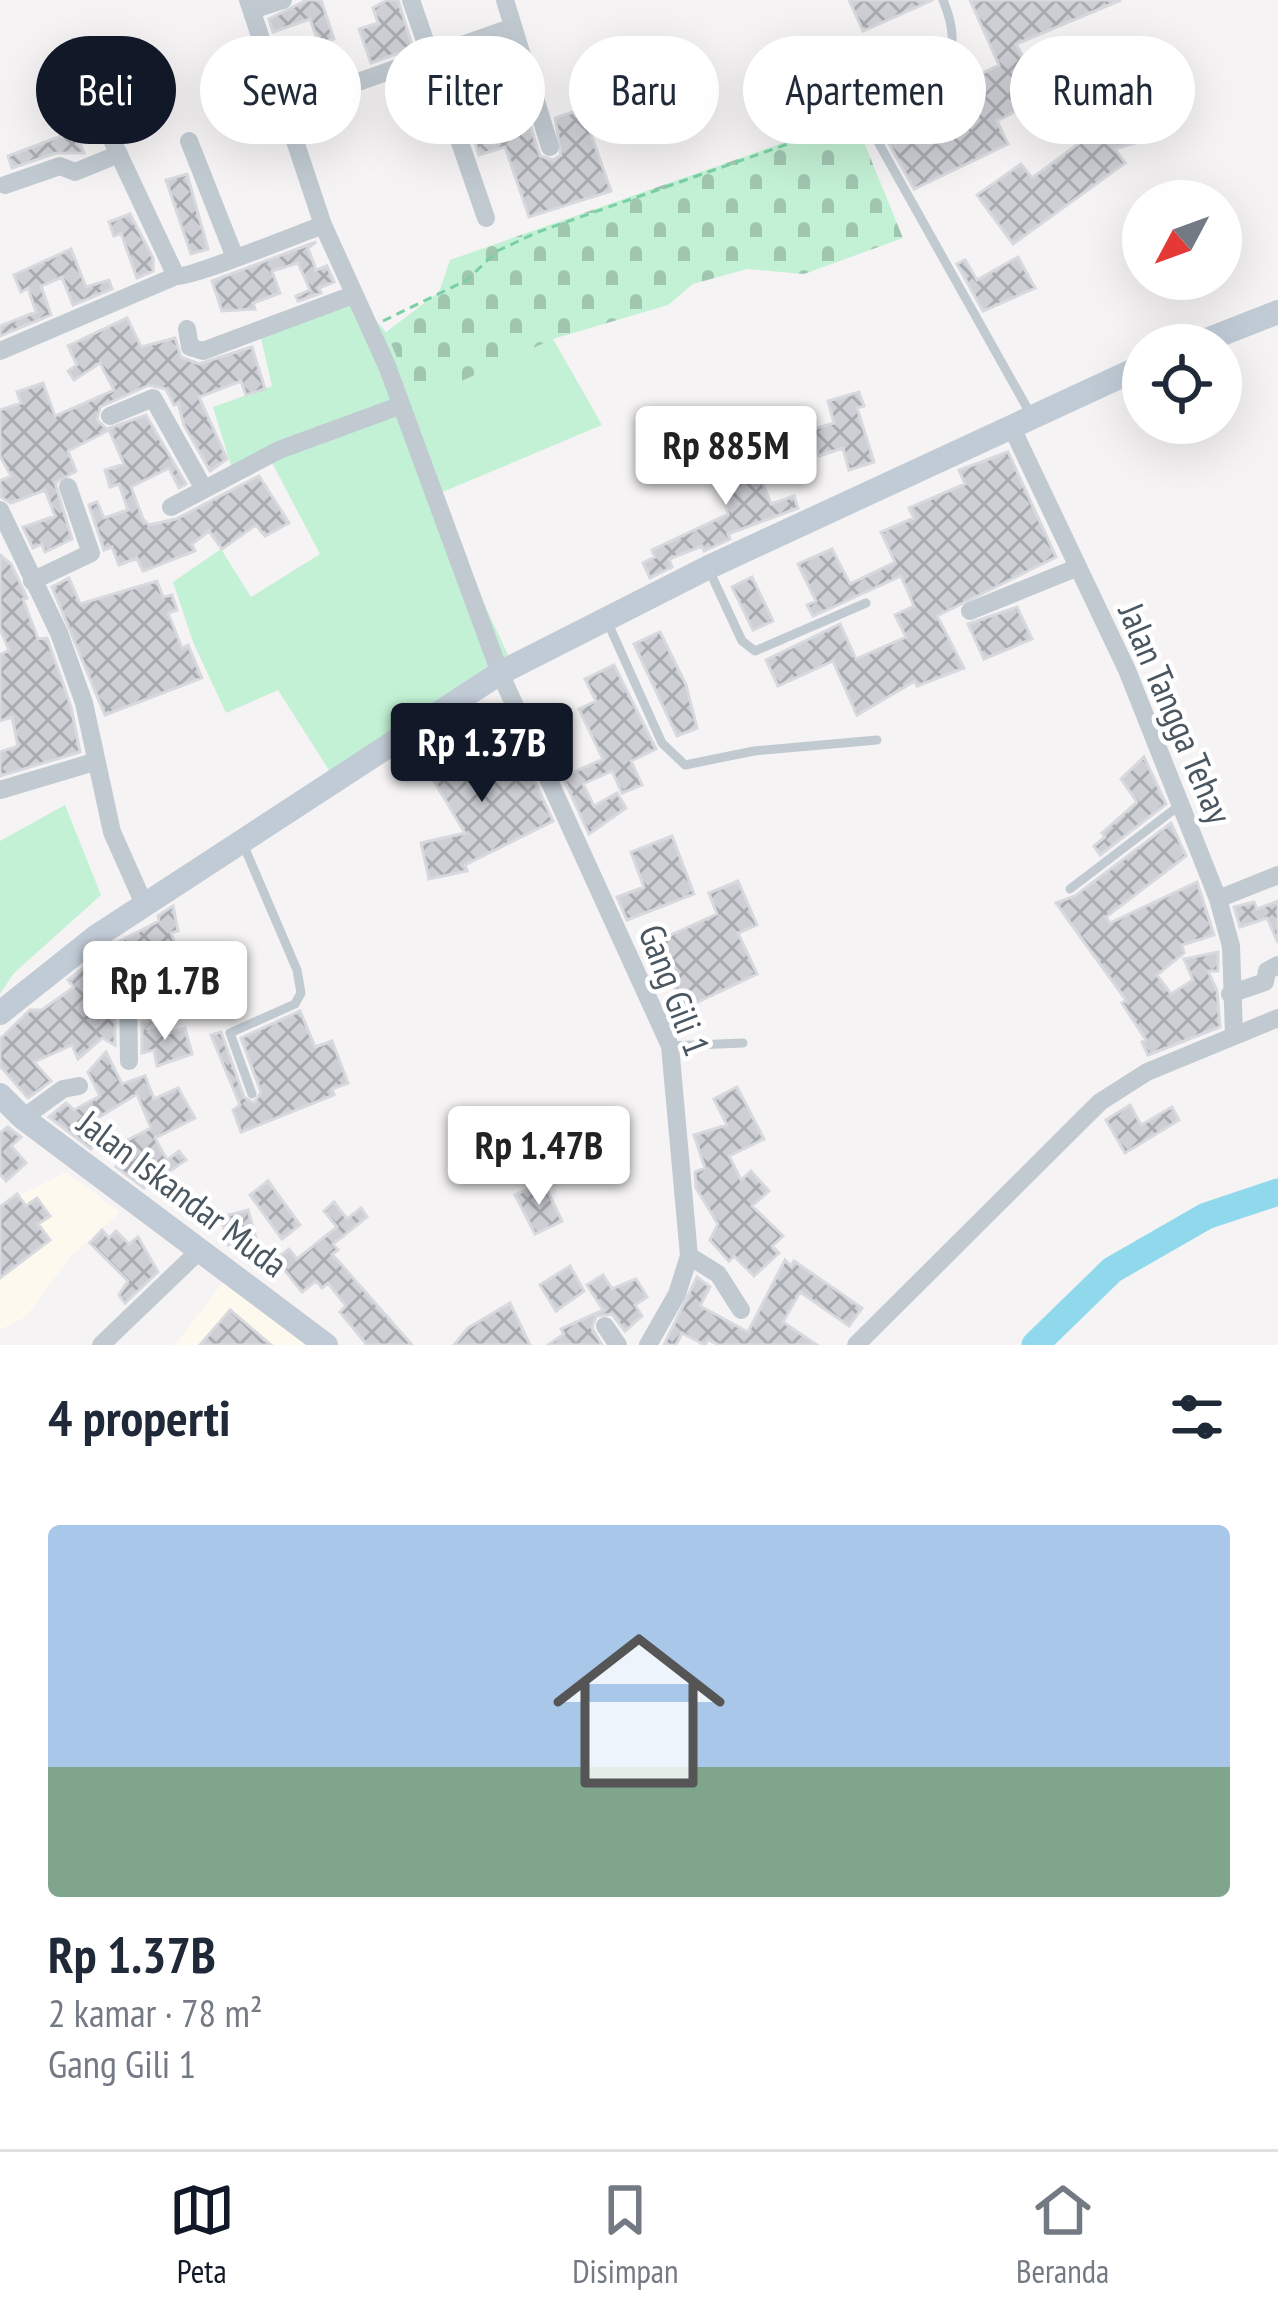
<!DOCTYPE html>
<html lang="id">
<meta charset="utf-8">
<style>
:root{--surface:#fff;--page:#f2f2f3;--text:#1f2937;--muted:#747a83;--line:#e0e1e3;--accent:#111827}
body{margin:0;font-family:"PT Sans Narrow",sans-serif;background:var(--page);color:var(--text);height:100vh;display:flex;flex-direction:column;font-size:45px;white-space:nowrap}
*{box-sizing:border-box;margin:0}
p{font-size:39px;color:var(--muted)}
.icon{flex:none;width:66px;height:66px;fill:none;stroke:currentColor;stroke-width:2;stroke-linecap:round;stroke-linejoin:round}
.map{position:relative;height:1345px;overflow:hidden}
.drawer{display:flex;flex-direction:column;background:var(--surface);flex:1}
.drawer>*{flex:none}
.hud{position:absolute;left:36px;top:36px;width:1206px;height:108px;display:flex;gap:24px}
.needle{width:78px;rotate:229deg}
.tools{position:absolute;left:1122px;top:180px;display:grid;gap:24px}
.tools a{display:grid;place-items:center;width:120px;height:120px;border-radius:50%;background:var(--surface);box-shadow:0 12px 48px #0002;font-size:60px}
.price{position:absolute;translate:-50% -102px;padding:0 27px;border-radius:12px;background:#fff;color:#222;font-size:39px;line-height:78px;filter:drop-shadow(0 3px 6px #0008)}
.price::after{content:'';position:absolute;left:50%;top:72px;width:36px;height:27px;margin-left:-18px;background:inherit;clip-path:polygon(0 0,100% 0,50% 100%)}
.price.current{background:var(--accent);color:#fff}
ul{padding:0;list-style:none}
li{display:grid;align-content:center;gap:24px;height:636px;padding:0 48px}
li+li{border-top:3px solid var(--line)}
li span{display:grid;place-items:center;height:372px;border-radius:12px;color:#555}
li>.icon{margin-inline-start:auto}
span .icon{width:216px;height:216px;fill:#fffc;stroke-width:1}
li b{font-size:51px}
h2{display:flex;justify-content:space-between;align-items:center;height:144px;padding:0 48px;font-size:51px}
.pill{padding:0 42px;border-radius:54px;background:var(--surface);box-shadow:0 12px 48px #0002;font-size:42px;line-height:108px}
.pill.current{background:var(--accent);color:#fff}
.tab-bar{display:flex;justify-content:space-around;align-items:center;height:168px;border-top:3px solid var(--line);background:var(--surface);font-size:33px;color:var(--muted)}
.tab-bar a{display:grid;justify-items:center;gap:6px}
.tab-bar .current{color:var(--accent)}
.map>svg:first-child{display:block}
.commercial{fill:#fdf9ef}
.grass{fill:#c3f1d5}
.cemetery{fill:url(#cemetery-stones)}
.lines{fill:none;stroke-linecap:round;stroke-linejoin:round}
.river{stroke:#90d9ed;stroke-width:27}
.building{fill:url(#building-cross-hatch);stroke:#d7d9de;stroke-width:3}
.path{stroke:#7acfa6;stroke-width:3;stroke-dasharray:9 6;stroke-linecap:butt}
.lane{stroke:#c1cad1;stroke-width:9}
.street{stroke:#c1cad1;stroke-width:18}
.secondary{stroke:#c1cbd6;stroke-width:24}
.labels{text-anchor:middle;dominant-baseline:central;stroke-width:9;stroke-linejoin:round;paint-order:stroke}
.street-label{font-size:36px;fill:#4a5660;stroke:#fff}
</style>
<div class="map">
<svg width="1278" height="1345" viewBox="0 0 1278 1345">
<defs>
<pattern id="cemetery-stones" width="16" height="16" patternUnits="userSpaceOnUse" patternTransform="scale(3)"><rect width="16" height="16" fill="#c3f1d5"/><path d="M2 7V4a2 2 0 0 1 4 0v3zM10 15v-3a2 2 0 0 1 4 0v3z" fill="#a0c6b0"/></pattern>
<pattern id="building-cross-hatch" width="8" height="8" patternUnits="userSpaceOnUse" patternTransform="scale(3)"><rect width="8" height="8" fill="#cdcfd5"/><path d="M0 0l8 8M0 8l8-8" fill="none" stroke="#a8abb0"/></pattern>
</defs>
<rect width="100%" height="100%" fill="#f5f3f3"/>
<path class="commercial" d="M66 1172 120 1212 70 1257 26 1317 0 1330V1205Z
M226 1278 314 1345H175Z"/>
<path class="grass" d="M358 301 386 332 416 402 553 339 602 425 433 496 510 659 336 781 278 690 226 713 193 642 173 582 221 549 251 597 320 554 268 455 232 469 213 407 272 386 260 334Z
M65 805 101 895 14 973 0 994V841Z"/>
<path class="cemetery" d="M854 118 903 238 804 274 747 269 693 284 668 305 553 339 416 402 386 332 439 292 450 260Z"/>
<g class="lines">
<path class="river" d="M1035 1345 1112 1270 1206 1216 1278 1192"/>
</g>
<path class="building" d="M307 0H321L334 39 319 44 310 19 273 32 269 19Z
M387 0H398L413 48 371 63 359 29 378 23 373 8Z
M849 0H933L863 31Z
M970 0H1121L1016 44 1040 88 1014 102 1018 110 997 121 1008 144 914 189 878 124 999 65Z
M504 44 540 156 553 160 561 155 555 118 582 109 611 191 529 217 505 147 479 155 460 96 487 87 477 54Z
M1136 123 1142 141 1115 149 1125 163 1013 244 977 195 1021 164 1032 178 1100 128 1104 133Z
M75 131 84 153H56L12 168 8 156Z
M187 174 208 249 191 254 166 180Z
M130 214 153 258V271L137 278 121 233 114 236 109 222Z
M316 242 308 248 316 270 327 266 334 282 319 288 321 293 298 301 296 296 310 290 298 263 272 271 280 293 253 303 255 309 222 311 212 281Z
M71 249 86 287 109 280 112 289 73 305 62 277 41 286 51 315 0 336V326L36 312 28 288 21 292 14 275Z
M1018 257 1035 288 983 311 957 264 965 260 977 280Z
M127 318 141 347 175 338 181 357 199 364 252 347 265 389 246 395 241 381 199 397 227 459 210 471 184 425 178 403 174 405 166 389 149 385 100 407 97 420 107 429 146 415 186 484 179 488 169 468 131 487 143 519 149 525 176 519 259 476 289 523 265 536 256 525 222 549 209 531 192 544 195 551 143 571 137 558 119 565 112 547 104 550 89 505 97 502 104 518 128 510 119 484 110 487 105 470 124 464 109 430 68 451 76 471 55 483 72 539 45 552 42 544 33 548 23 527 55 516 45 490 11 503 1 497 0 481 11 476 0 456V410L21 403 17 392 43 383 55 416 114 390 100 363 74 380 68 371 77 365 68 346Z
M859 392 864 406 857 408 874 462 849 470 843 448 819 456 810 430 834 423 828 401Z
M747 442 771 504 794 496 798 508 728 534 730 539 704 551 702 546 669 559 672 567 650 578 643 563 655 557 652 550 728 514 715 476 711 479 704 465Z
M1008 452 1056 557 937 616 964 668 917 686 915 681 857 715 833 661 778 686 766 660 840 624 856 659 906 637 895 615 914 606 901 576 813 616 807 605 816 601 798 564 832 549 850 584 895 562 881 532 914 518 909 508 965 484 959 470Z
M0 555 11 564 27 598 23 599 38 639 47 638 71 707 80 752 0 776V752L18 746 12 717 0 721V655L9 650 0 629Z
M752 577 773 621 753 630 732 587Z
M69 578 80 604 157 581 163 597 172 595 177 610 168 613 182 648 188 645 202 678 105 715 52 587Z
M1017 607 1032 639 984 659 968 624Z
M660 632 686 685 697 728 677 736 634 644Z
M614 665 656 749 631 761 642 785 622 793 612 771 583 784 594 806 617 793 626 808 589 834 563 777 603 759 579 709 596 701 585 679Z
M503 734 522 774 530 771 553 821 465 865 467 871 429 879 421 843 465 833 419 756 447 745 456 762Z
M1144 757 1166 804 1100 855 1094 846 1105 837 1102 833 1137 802 1121 779Z
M1171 823 1186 856 1106 917 1110 923 1197 882 1214 935 1182 945 1184 953 1157 975 1171 994 1193 980 1184 959 1218 952V971H1208L1217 991 1220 1027 1148 1055 1142 1042 1146 1040 1122 1003 1126 1000 1056 903 1075 896Z
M672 836 694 894 627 920 617 897 644 887 631 852Z
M738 881 757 925 738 933 757 974 685 1008 667 971 675 968 662 939 717 914 709 893Z
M1278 901V943L1267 918 1240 927 1234 907 1254 902 1257 909Z
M173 906 178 931 171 933 191 985 142 1004 116 943 159 921 158 916Z
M85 967 108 989 99 995 115 1019V1045L102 1038 78 1059 72 1045 34 1062 51 1081 28 1098 0 1066V1039L30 1010H42L74 987 68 980Z
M300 1011 315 1047 332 1041 348 1083 332 1089 334 1095 241 1132 233 1110 240 1105 211 1035 221 1032 244 1097 254 1103 261 1092 241 1038Z
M157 1019 149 1028 167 1024 169 1033 185 1028 192 1054 157 1066 154 1050 142 1053V1022Z
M106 1052 122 1084 145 1076 154 1099 178 1088 195 1118 155 1138 167 1160 179 1151 186 1160 158 1179 155 1174 144 1188 116 1167 121 1160 114 1147 151 1128 137 1094 96 1119 105 1132 91 1149 49 1117 66 1103 74 1110 100 1096 88 1072Z
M737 1087 764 1139 729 1156 741 1180 751 1171 769 1191 752 1206 783 1236 772 1246 779 1253 754 1276 734 1256 729 1261 710 1240 718 1224 696 1188 695 1172 705 1168 694 1135 727 1125 714 1099Z
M1130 1105 1141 1125 1172 1107 1179 1120 1125 1153 1106 1120Z
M8 1127 21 1137 11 1146 26 1163 6 1181 0 1174V1133Z
M268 1181 300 1225 282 1239 250 1195Z
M543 1182 562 1221 535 1234 515 1195Z
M17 1194 26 1206 37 1198 50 1216 38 1224 50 1240 0 1278V1207Z
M334 1202 347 1219 361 1208 367 1217 333 1244 338 1250 332 1254 412 1345H367L340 1312 346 1306 328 1283 322 1288 316 1281 302 1292 276 1259 289 1249 297 1259 337 1227 324 1211Z
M248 1210 256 1238 228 1245 221 1217Z
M102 1230 109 1238 116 1231 129 1244 138 1237 158 1272 125 1303 119 1295 128 1281 90 1243Z
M785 1260 791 1266 794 1261 862 1308 849 1326 800 1292 783 1322 817 1345H719L708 1340 705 1345 682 1333 676 1345H664L697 1277 710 1287 700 1306 748 1332Z
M570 1266 584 1291 556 1311 540 1285Z
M603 1275 612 1289 636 1279 647 1297 635 1305 642 1316 625 1331 612 1314 596 1316 592 1328 602 1345H548L564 1334 561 1329 603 1310 587 1285Z
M510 1303 530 1345H454L468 1328Z
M230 1310 236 1315 271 1345H200Z"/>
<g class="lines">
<path class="path" d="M383 321 467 280 497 251 538 232 850 122"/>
<path class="lane" d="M943 0C974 74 923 89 864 117L1030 413
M709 570 742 641 755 651 866 603
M607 621 662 743 685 765 754 751 877 740
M243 844 297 970 301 993 295 1004 230 1033 252 1094
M1070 889 1180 805
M670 1046 743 1043"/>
<path class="street" d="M248 0 323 225 387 366 500 673 670 1046 689 1256 677 1294 648 1345
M411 0 486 218
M505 0 550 147
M252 10 283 0
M282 109 513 27
M105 125 176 276C188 279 301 233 323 225
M189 141 234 255
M5 185 60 166 75 172 119 154
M187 329 190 347 203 351 353 295
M0 351 176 276
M110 416 153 398 204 489
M1012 428 1127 670 1218 899 1231 946 1234 1035
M171 507 279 450 399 406
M0 510 59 633 84 703 112 832 144 904
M32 581 91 553 68 487
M970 611 1076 568
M0 790 94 762
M1218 899 1278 875
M97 936 128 998 129 1061
M1230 994 1265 982 1267 971 1278 965
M23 1118 63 1089 79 1086
M689 1256 718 1274 741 1310
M605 1326 618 1345
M101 1345 199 1251
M856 1345 1100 1102 1147 1072 1278 1018"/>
<path class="secondary" d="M1194 345 1278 312
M0 1013 97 936 500 673 707 568 1143 366
M0 1095 23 1118 326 1345"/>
</g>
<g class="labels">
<g class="street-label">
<text transform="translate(1176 713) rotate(67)">Jalan Tangga Tehay</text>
<text transform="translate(675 990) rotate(69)">Gang Gili 1</text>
<text transform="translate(183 1193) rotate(37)">Jalan Iskandar Muda</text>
</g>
</g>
</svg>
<div class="tools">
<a><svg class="needle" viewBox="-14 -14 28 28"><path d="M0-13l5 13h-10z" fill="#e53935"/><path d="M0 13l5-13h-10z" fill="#747a83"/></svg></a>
<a><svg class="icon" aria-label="locate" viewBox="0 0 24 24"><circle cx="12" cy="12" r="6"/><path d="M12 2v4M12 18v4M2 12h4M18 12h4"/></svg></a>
</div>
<b class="price" style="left:726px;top:508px">Rp 885M</b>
<b class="price current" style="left:482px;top:805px">Rp 1.37B</b>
<b class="price" style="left:165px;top:1043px">Rp 1.7B</b>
<b class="price" style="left:539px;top:1208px">Rp 1.47B</b>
<div class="hud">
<a class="pill current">Beli</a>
<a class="pill">Sewa</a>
<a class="pill">Filter</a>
<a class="pill">Baru</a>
<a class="pill">Apartemen</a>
<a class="pill">Rumah</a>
</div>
</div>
<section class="drawer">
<h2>4 properti<svg class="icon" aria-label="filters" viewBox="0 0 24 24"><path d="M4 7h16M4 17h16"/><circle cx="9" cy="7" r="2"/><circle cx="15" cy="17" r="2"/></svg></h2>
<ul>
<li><span style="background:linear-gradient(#a9c7e8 65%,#7fa58c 0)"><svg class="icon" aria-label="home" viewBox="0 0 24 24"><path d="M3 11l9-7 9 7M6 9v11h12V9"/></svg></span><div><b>Rp 1.37B</b><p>2 kamar · 78 m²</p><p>Gang Gili 1</p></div></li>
</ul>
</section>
<nav class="tab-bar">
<a class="current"><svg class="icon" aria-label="map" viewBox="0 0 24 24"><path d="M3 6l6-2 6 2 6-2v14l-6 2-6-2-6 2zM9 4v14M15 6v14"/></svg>Peta</a>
<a><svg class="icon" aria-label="saved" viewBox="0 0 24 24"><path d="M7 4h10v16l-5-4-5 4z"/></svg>Disimpan</a>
<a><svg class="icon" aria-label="home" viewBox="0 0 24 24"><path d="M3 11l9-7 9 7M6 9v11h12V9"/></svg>Beranda</a>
</nav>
